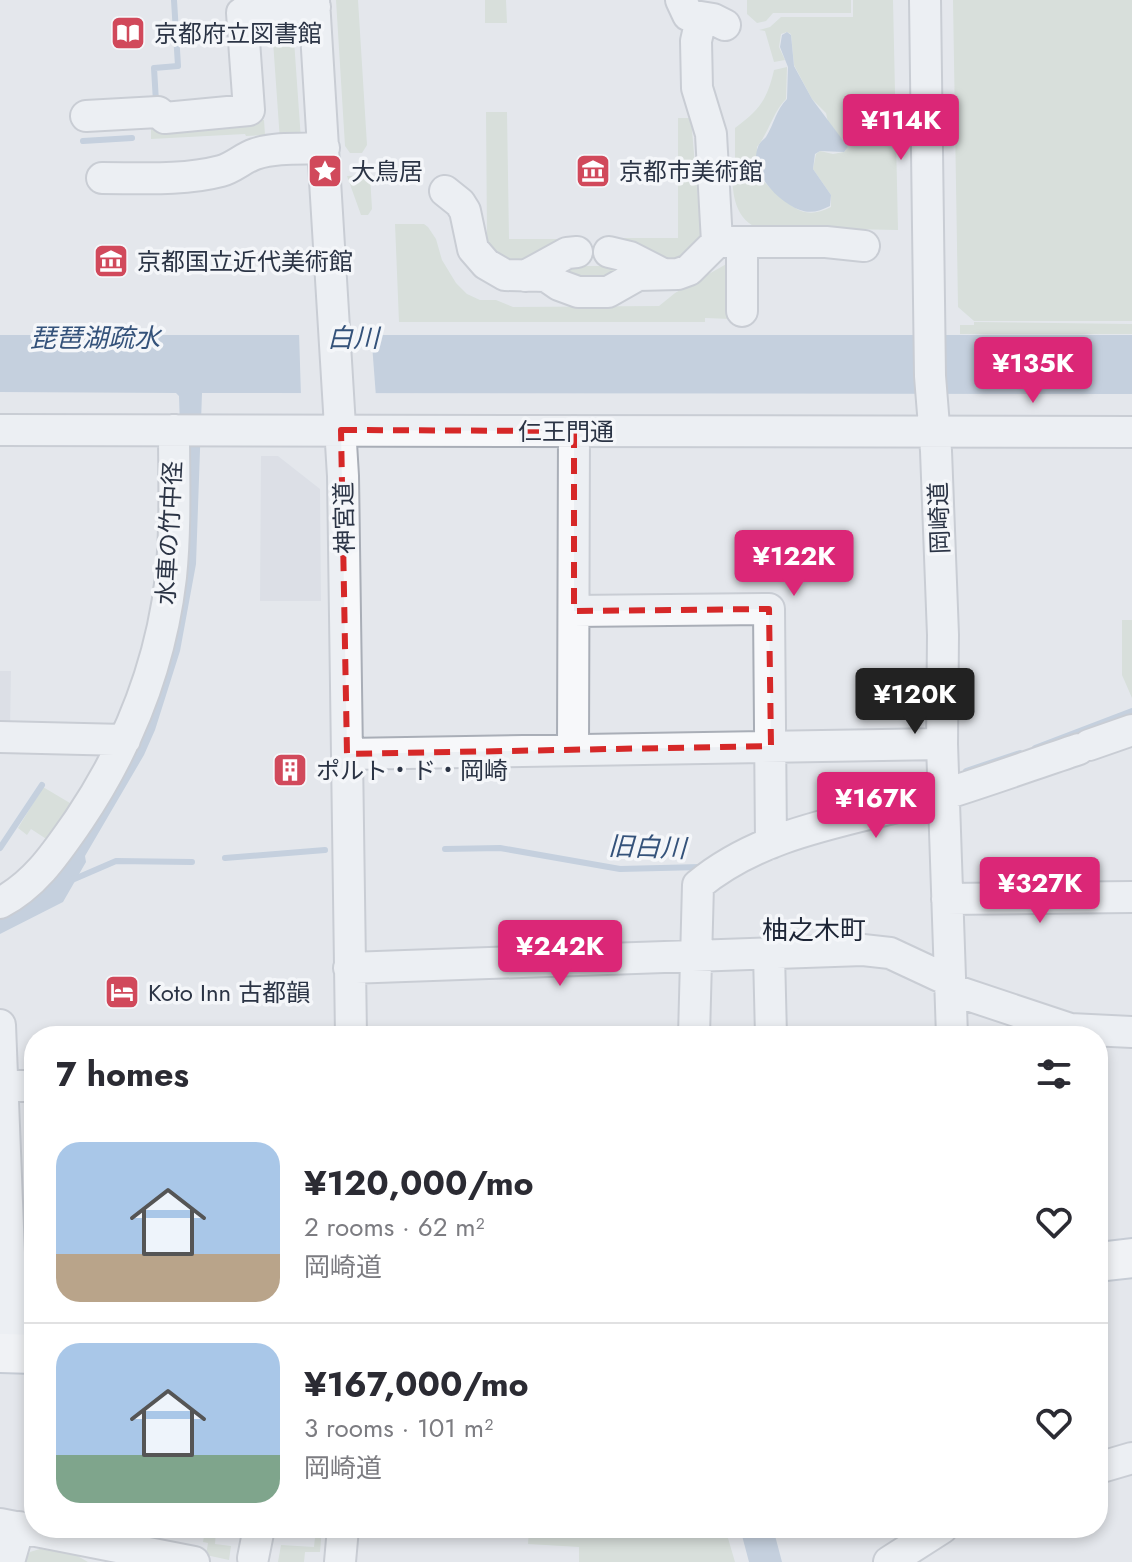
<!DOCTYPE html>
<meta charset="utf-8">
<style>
:root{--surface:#fff;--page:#f2f2f3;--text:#2b2b33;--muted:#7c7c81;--line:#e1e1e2;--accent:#db2777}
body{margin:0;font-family:Jost,"Noto Sans JP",sans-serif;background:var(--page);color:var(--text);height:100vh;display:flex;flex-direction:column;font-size:30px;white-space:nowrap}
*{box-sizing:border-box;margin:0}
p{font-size:26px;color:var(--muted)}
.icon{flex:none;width:44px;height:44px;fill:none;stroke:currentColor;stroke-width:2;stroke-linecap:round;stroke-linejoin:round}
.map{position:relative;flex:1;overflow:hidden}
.details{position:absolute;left:24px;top:1026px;width:1084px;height:512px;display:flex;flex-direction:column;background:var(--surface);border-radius:32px;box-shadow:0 4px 12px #0003}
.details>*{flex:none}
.price{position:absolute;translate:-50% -68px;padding:0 18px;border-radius:8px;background:var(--accent);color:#fff;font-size:26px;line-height:52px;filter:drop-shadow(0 2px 4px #0008)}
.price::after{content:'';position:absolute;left:50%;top:48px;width:24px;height:18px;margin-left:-12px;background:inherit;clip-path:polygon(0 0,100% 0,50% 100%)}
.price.current{background:#222;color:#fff}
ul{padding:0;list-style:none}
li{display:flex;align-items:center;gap:24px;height:200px;padding:0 32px}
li+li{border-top:2px solid var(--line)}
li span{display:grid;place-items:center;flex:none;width:224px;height:160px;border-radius:24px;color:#555}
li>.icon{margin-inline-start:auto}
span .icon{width:96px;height:96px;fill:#fffc;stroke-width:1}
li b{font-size:34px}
h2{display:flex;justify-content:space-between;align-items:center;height:96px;padding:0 32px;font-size:34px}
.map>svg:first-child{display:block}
.built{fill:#d2d6de}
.green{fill:#c9d6c5}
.water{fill:#9fb4cc}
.pier{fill:#e4e7ec}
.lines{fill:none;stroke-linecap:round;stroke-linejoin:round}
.stream{stroke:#9fb4cc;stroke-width:6}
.minor-casing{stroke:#a9aeb7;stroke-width:34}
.major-casing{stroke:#a3abb8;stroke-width:42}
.minor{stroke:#f7f8fa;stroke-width:30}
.major{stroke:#fff;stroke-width:38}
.marked{fill:none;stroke:#d62828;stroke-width:6;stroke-dasharray:16 10;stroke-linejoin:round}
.labels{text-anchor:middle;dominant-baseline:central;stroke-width:7;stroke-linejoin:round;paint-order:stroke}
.poi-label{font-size:24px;fill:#2b3445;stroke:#f4f6f9;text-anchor:start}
.street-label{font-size:24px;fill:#2b3445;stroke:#f4f6f9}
.water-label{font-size:26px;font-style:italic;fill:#34527a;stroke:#f4f6f9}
.neighbourhood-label{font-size:26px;fill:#1d2536;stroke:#f4f6f9}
</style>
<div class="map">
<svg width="1132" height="1562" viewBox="0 0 1132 1562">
<rect width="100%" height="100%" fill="#e4e7ec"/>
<path class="built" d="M261 456H278L320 489 321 601H260Z
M0 671H11L10 731H0Z"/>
<path class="green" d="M336 0H358L367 145 362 153H350L345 146Z
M485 0H506L507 23H485Z
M747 0H851V13H773L766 21 757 23 747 14Z
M853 0H893L898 230 755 227C735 216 733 196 732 175L735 174V128C760 109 767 100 774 70L787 67 786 99C773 112 769 132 757 147 757 156 757 164 759 172 762 181 768 186 775 192 794 209 806 220 831 207V195L813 169 816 154 820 151 833 154 844 152 848 147 828 122 826 113 812 99 794 65 791 34 787 32 781 34 779 47 785 60 774 62 765 31 759 30 770 27 781 17H853Z
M953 0H1132V321H974L958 307Z
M283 32 290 34 294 40 301 140 280 141 273 41 277 35Z
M486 112H507L509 239H567C540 252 503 281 487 239Z
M678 118H691L701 236C691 276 644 252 619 244L620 238H678Z
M264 120 265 135 246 136 245 134 151 139V129L235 125 236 121Z
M370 175 372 209 368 215H361L347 176Z
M395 224H424L428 227 436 239 442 260 456 283 467 294 480 300H496L513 307 659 306 675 293 730 262 731 319 705 318V322H399Z
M564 266H610L621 270C598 279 583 287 564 266Z
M974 322 1132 324V334H960V325H974Z
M1122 620H1132V698L1122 675Z
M43 787 75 806 51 842 31 829 27 835 18 828Z
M316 1528H322L320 1552H305L304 1562H278L281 1545 314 1547Z
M529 1528H725L735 1562H579V1547L528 1544Z
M205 1531 216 1532 215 1544 231 1546 229 1560 206 1555 208 1543 203 1542Z
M46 1547 69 1551 88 1562H25L30 1552Z"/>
<path class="water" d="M787 32 791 35 794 66 812 99 848 147 844 152 820 151 815 154 813 169 831 195 830 206C820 211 811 214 800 210 779 203 748 171 758 147 759 143 763 140 766 137 774 124 776 110 787 99L788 67 780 47 782 35Z
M0 335H1132V394L202 393 196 564 180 651 155 730 144 755 85 856 86 862 63 902 0 934V910L125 751 181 459 179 396 176 393 0 392Z
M740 1528H773L782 1562H749Z"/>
<path class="pier" d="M299 331H371L376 397H301Z"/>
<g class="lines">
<path class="stream" d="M156 102 154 68 178 66 174 0
M83 141 132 138
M1035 748 1132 711
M966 771 1020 753
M0 848 42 785
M445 849 500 848 620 869 701 867
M225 858 325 850
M72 880 116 861 192 862"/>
<g class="minor-casing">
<path id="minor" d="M314 0 343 476 351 1036
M681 0 688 15 713 19 725 25
M925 0 930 376 936 451 943 635 942 744 952 1036
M701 19 696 41 697 88 711 134 717 242H742V311
M86 116 158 112 165 118 249 110 242 13 247 10 315 7
M102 178C140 178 183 181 221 171 233 168 243 158 255 154 276 147 302 149 324 148
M445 191 460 203 465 211 473 249 486 264 505 275 546 276 559 285 578 292H608L638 275 678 274 689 270 717 242
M742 242H826L864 246
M609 252 630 257 663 274
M525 276 567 253 577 252
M0 430 1132 432
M574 611 769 609 771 843
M0 737 125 740
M1089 745 1132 730
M573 749 574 431
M347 754 942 744
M947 899 1132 897
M0 903C36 884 56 853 79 820 128 747 161 664 171 577 176 528 174 479 174 430
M769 954 771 1036
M349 968 863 950 890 953 950 981
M950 989 1070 1029 1132 1032
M0 1025 13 1354
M694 1036 698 885C768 827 861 820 945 794 990 780 1034 764 1079 749
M0 1086H34
M1098 1468 1132 1458
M0 1524 194 1562
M253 1558 259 1528
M9 1562 19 1527
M340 1562 343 1528
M889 1562 942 1528"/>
</g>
<g class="major-casing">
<path id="major" d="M1098 1262 1132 1258
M0 1353 34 1354"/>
</g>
<use href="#minor" class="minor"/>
<use href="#major" class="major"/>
</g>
<path d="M0 0H1132V1562H0ZM341 430 574 431V611L769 609 771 746 347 754Z" fill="#e4e7ec" fill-opacity=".55" fill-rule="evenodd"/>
<path class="marked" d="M341 430 574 431V611L769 609 771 746 347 754Z"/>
<defs>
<g id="library-square" transform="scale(1.8)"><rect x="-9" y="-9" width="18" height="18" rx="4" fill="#d1495b" stroke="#f4f6f9"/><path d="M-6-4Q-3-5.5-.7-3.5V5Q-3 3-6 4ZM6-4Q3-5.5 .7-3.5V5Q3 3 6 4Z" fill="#fff"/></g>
<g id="sight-square" transform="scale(1.8)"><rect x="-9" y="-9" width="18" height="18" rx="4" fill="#d1495b" stroke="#f4f6f9"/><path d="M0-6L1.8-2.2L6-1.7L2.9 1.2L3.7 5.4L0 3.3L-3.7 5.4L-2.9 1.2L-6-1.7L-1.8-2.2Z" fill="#fff"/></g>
<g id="museum-square" transform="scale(1.8)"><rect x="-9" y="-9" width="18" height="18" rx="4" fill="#d1495b" stroke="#f4f6f9"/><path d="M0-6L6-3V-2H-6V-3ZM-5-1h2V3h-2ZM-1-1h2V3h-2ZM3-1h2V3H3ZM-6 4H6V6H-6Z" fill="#fff"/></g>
<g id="building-square" transform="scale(1.8)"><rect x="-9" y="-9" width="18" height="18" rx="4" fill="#d1495b" stroke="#f4f6f9"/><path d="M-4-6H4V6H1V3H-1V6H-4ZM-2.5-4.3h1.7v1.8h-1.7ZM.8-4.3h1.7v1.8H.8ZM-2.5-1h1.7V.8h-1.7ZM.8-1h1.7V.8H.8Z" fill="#fff"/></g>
<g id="hotel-square" transform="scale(1.8)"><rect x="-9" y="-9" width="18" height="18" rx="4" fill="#d1495b" stroke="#f4f6f9"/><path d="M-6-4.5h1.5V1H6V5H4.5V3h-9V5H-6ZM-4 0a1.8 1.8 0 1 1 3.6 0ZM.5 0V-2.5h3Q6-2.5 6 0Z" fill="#fff"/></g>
</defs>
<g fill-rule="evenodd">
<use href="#library-square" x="128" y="33"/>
<use href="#sight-square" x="325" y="171"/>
<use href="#museum-square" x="593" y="171"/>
<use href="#museum-square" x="111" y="261"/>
<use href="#building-square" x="290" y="770"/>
<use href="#hotel-square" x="122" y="992"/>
</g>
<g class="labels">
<g class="poi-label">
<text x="154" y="33">京都府立図書館</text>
<text x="351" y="171">大鳥居</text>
<text x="619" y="171">京都市美術館</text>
<text x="137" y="261">京都国立近代美術館</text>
<text x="316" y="770">ポルト・ド・岡崎</text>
<text x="148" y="992">Koto Inn 古都韻</text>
</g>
<g class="street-label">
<text x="566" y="431">仁王門通</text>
<text transform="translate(344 518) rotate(-91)">神宮道</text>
<text transform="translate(939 518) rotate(-92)">岡崎道</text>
<text transform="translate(169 533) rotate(-87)">水車の竹中径</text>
</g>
<g class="water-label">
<text x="95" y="338">琵琶湖疏水</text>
<text x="353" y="338">白川</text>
<text transform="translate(647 847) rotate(2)">旧白川</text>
</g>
<g class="neighbourhood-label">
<text x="814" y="930">柚之木町</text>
</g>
</g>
</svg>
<b class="price" style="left:901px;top:162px">¥114K</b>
<b class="price" style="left:1033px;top:405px">¥135K</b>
<b class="price" style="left:794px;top:598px">¥122K</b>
<b class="price current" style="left:915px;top:736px">¥120K</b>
<b class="price" style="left:876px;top:840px">¥167K</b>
<b class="price" style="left:1040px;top:925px">¥327K</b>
<b class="price" style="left:560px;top:988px">¥242K</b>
<section class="details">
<h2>7 homes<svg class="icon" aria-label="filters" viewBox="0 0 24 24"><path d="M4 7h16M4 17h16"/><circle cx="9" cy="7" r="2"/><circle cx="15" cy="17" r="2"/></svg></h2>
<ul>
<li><span style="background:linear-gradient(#a9c7e8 70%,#b9a48a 0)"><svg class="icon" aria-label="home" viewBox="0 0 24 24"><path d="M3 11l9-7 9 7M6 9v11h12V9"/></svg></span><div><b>¥120,000/mo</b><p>2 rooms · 62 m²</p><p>岡崎道</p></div><svg class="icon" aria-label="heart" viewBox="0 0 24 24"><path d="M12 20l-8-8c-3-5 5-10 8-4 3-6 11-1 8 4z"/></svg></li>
<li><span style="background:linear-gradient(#a9c7e8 70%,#7fa58c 0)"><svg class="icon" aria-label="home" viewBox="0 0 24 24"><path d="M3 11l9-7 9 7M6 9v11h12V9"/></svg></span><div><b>¥167,000/mo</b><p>3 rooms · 101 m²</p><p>岡崎道</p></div><svg class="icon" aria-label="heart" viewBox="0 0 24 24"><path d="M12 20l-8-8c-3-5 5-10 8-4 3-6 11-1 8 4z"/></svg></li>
</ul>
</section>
</div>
